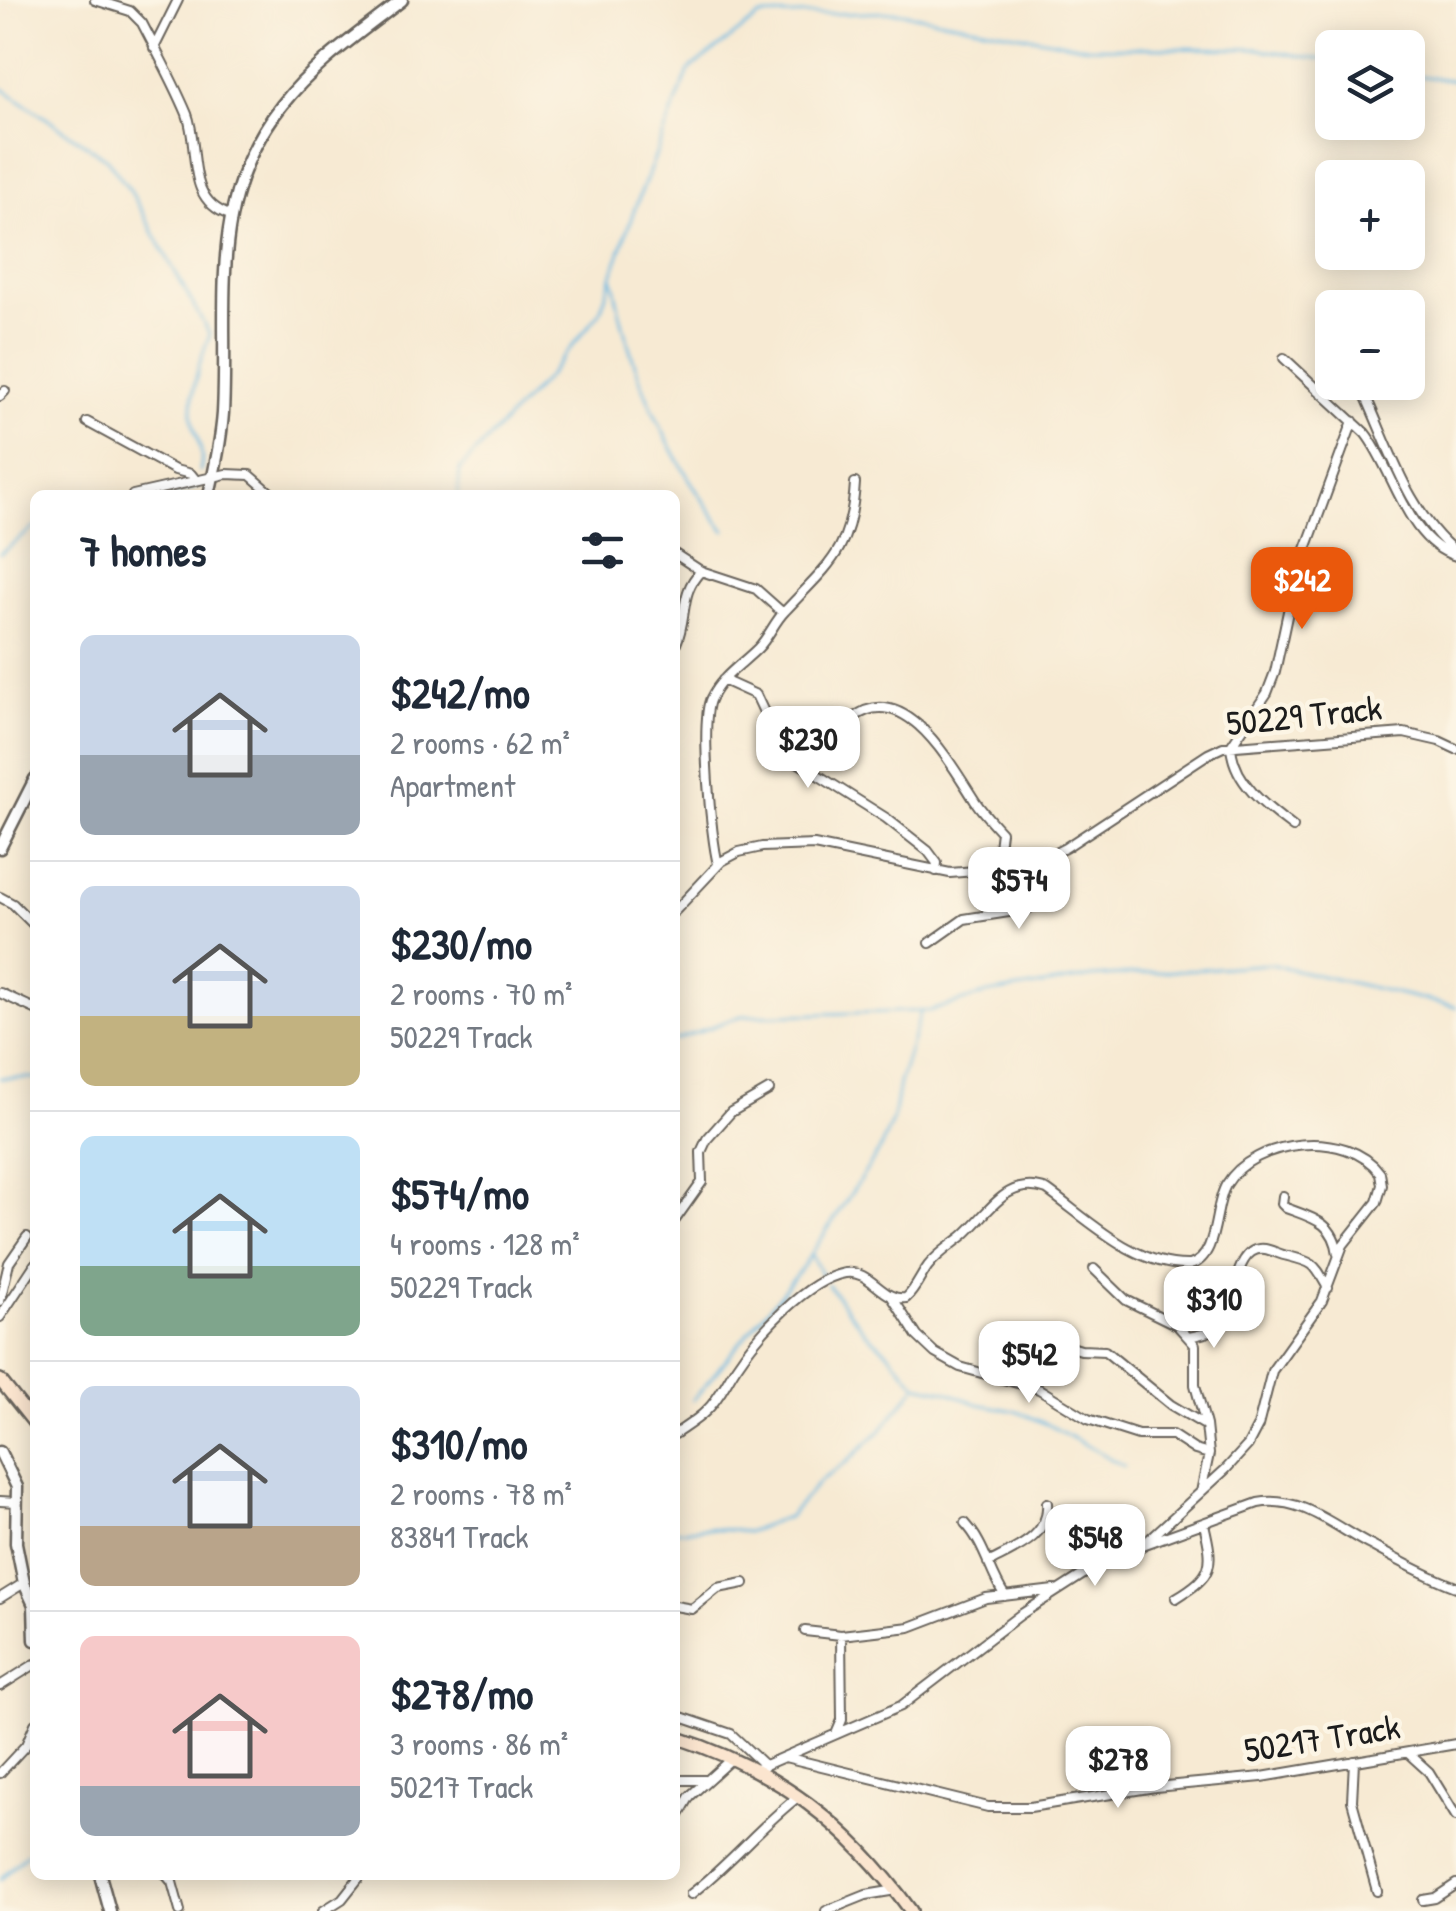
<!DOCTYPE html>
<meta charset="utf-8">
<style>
:root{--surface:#fff;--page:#f2f2f3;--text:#1f2937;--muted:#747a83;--line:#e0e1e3;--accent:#ea580c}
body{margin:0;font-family:"Patrick Hand",sans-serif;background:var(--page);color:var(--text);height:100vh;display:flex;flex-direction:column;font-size:38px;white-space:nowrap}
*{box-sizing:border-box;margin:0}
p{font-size:32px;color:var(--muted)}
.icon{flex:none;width:55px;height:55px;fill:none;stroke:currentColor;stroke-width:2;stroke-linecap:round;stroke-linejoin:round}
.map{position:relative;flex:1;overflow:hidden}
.sheet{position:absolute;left:30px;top:490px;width:650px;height:1390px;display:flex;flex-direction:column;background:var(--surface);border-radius:15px;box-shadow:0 5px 25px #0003}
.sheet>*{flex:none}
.buttons{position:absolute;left:1315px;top:30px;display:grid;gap:20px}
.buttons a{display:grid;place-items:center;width:110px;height:110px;border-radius:15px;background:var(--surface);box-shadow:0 5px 25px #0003;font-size:50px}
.price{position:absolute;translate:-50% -85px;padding:0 22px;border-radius:20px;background:#fff;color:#222;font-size:32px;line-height:65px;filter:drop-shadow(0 2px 5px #0008)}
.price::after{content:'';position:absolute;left:50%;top:60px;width:30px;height:22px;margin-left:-15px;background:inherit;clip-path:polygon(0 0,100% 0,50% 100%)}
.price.selected{background:var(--accent);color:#fff}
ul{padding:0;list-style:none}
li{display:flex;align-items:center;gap:30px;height:250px;padding:0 50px}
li+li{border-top:2px solid var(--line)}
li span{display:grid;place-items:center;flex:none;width:280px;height:200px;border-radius:15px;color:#555}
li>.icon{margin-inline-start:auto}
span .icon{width:120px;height:120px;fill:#fffc;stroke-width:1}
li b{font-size:42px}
h2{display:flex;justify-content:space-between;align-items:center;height:120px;padding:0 50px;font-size:42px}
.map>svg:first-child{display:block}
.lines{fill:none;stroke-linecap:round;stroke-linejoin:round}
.stream{stroke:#67b8e2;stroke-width:2.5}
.minor-casing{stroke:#69645c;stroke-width:12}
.tertiary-casing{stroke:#69645c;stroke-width:15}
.secondary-casing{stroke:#69645c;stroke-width:16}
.minor{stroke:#fff;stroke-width:8}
.tertiary{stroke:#fff;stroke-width:10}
.secondary{stroke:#fbe5cf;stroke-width:11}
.labels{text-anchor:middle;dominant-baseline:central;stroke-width:9;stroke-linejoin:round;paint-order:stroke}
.street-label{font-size:35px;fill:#1c1c1c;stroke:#fcf5e5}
</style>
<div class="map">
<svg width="1456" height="1911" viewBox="0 0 1456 1911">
<rect width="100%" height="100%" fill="#fcf5e5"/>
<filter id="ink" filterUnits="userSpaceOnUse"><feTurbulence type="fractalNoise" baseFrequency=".01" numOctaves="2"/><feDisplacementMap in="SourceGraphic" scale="20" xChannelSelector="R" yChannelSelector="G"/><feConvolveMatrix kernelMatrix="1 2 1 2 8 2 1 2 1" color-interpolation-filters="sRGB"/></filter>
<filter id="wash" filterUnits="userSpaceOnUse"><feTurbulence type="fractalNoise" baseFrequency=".0048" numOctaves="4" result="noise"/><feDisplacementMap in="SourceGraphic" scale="40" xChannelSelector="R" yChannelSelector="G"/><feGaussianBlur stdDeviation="2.25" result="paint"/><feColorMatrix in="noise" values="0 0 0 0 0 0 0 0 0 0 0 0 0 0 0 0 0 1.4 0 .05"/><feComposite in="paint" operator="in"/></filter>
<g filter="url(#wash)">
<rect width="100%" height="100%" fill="#f7ead3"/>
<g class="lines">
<path class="stream" d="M1408 74 1456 81
M0 87 107 159 131 192 210 335C200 360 191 387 192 415 193 437 206 447 200 471
M613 279C629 371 669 457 725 531
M171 495 198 486
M458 495 460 469 547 377 600 312 633 213 689 70 760 16 897 12 1087 47 1259 49 1332 61
M0 554 35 527
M675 1040 741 1016 930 1011 987 994 1092 977 1270 964 1456 1007
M0 1078H35
M811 1254 823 1278
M828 1285 864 1331 888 1352 917 1385 945 1391 978 1404 1016 1411 1047 1424 1124 1466
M693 1400 804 1265 879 1151 893 1119 899 1083 921 1011
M675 1531 710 1528 747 1532 788 1517 819 1482 847 1462 880 1431 915 1388
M0 1880 27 1853"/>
</g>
</g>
<g filter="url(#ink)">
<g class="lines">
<g class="minor-casing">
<path id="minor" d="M95 0 130 11 142 23C157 52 174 83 187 114 200 148 184 200 230 215
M154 48 178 0
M1284 358 1365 433C1394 469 1406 541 1456 556
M1359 382C1387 439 1406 512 1456 552
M0 396 5 391
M87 422 175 470 191 474 195 479
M133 495 226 474 250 475 273 495
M675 554 701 571 756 589 783 613
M676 644C688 616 679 593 701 571
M723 680 756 695 778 742 794 760 886 818 928 851 937 863 936 871
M853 718C905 678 952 766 975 801 983 813 992 822 1001 832L996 871
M1293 827C1266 807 1233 782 1231 746L1267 693 1275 672 1295 579 1353 421
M718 864C711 839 700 719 711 698 721 677 742 664 758 648 769 637 774 622 785 611 829 564 851 552 855 483
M0 897 13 904 35 926
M675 911 722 861 739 852 762 847 814 845 950 873 1027 867 1065 848 1208 754 1223 747 1404 733 1439 741 1456 749
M930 943 964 919 1028 909 1031 896 1027 867
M0 993 35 1009
M1283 1196 1282 1204 1286 1208C1313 1218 1334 1222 1338 1254
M675 1220 702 1182 701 1152 707 1139 731 1112 769 1090
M1094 1269 1126 1300 1177 1325 1195 1345V1385L1206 1425 1209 1454 1201 1492
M892 1297 917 1336 935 1353 960 1367 1039 1389 1088 1419 1138 1435H1172L1195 1450 1209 1454
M0 1301 9 1263 27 1237
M0 1317 35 1264
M1032 1335 1081 1350 1105 1351 1171 1405 1205 1425
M1189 1337C1197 1335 1206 1334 1212 1330 1237 1315 1231 1244 1265 1249 1272 1250 1280 1255 1288 1256 1316 1263 1314 1264 1328 1288
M675 1434C685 1427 697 1420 706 1411 719 1399 726 1382 736 1367 757 1335 806 1280 845 1273 871 1269 882 1302 906 1298 916 1289 920 1277 928 1266 938 1253 952 1245 964 1235 989 1213 1007 1175 1047 1190 1089 1220 1135 1267 1190 1265 1219 1257 1213 1207 1226 1185 1254 1138 1347 1128 1380 1173L1382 1185 1377 1202 1343 1245 1322 1301 1272 1371 1258 1426 1248 1445 1226 1469 1142 1546
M0 1501 17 1502
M965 1523C985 1544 989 1572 1005 1596
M988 1563C1014 1549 1050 1537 1047 1503
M0 1598 24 1583
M1176 1598C1214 1575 1214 1566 1204 1524
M675 1606 692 1609 718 1588 744 1583
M805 1631 841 1635 910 1627 986 1598 1054 1590
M0 1686 35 1664
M675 1715 731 1734 765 1766
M836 1734 842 1720 841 1635
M1408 1753 1429 1772 1456 1816
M785 1757 988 1807H1030L1155 1787 1262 1777 1456 1744
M1354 1761 1352 1801 1377 1891
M756 1769 901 1706 1020 1615 1098 1565 1126 1551 1258 1503C1301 1495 1336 1528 1372 1546 1399 1561 1427 1576 1456 1587
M0 1773 26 1745 35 1724
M675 1780H705
M675 1822 690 1796 731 1759
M166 1875 172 1882 180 1911
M691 1894C730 1864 760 1826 799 1796
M1423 1900 1435 1898 1456 1884
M323 1911 342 1899 361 1875
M826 1911 866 1895 896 1890"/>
</g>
<g class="tertiary-casing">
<path id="tertiary" d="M209 495C215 468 221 441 223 413 229 301 206 201 282 105 315 63 360 33 402 0
M0 848 35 779
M0 1452 17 1487 16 1543 24 1583 34 1605 35 1640
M100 1875 110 1911"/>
</g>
<g class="secondary-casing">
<path id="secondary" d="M0 1380 35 1424
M675 1737C778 1770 848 1824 911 1911"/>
</g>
<use href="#minor" class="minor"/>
<use href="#tertiary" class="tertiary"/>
<use href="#secondary" class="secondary"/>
</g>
</g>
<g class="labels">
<g class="street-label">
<text transform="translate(1304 715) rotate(-6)">50229 Track</text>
<text transform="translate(1322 1738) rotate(-9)">50217 Track</text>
</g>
</g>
</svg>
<div class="buttons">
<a><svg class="icon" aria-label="layers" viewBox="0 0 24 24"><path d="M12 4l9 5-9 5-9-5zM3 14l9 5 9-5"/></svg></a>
<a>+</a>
<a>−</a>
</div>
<b class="price selected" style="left:1302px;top:632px">$242</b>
<b class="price" style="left:808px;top:791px">$230</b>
<b class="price" style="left:1019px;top:932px">$574</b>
<b class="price" style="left:1214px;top:1351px">$310</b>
<b class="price" style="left:1029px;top:1406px">$542</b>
<b class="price" style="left:1095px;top:1589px">$548</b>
<b class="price" style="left:1118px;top:1811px">$278</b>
<section class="sheet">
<h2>7 homes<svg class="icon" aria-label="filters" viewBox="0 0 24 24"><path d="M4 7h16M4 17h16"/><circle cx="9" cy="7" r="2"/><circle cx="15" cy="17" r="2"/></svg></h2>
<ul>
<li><span style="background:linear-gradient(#c9d6e8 60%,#9aa5b1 0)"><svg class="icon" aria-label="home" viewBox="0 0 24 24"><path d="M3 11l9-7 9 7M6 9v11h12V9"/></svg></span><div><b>$242/mo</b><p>2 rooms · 62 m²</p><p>Apartment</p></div></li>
<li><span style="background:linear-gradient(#c9d6e8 65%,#c2b280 0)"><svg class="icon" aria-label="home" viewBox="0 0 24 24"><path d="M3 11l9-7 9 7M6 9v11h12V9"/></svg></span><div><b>$230/mo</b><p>2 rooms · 70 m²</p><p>50229 Track</p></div></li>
<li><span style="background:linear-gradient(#bfe0f5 65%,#7fa58c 0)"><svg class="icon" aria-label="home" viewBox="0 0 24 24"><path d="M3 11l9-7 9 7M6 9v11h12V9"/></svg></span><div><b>$574/mo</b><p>4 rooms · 128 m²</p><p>50229 Track</p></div></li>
<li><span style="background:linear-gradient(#c9d6e8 70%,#b9a48a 0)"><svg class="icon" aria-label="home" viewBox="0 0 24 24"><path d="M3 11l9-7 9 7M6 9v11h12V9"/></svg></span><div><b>$310/mo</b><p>2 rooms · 78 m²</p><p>83841 Track</p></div></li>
<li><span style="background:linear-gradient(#f6c9c9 75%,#9aa5b1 0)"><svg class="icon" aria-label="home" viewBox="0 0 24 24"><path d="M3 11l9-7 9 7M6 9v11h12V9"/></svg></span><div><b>$278/mo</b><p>3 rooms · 86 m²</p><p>50217 Track</p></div></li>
</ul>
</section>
</div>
